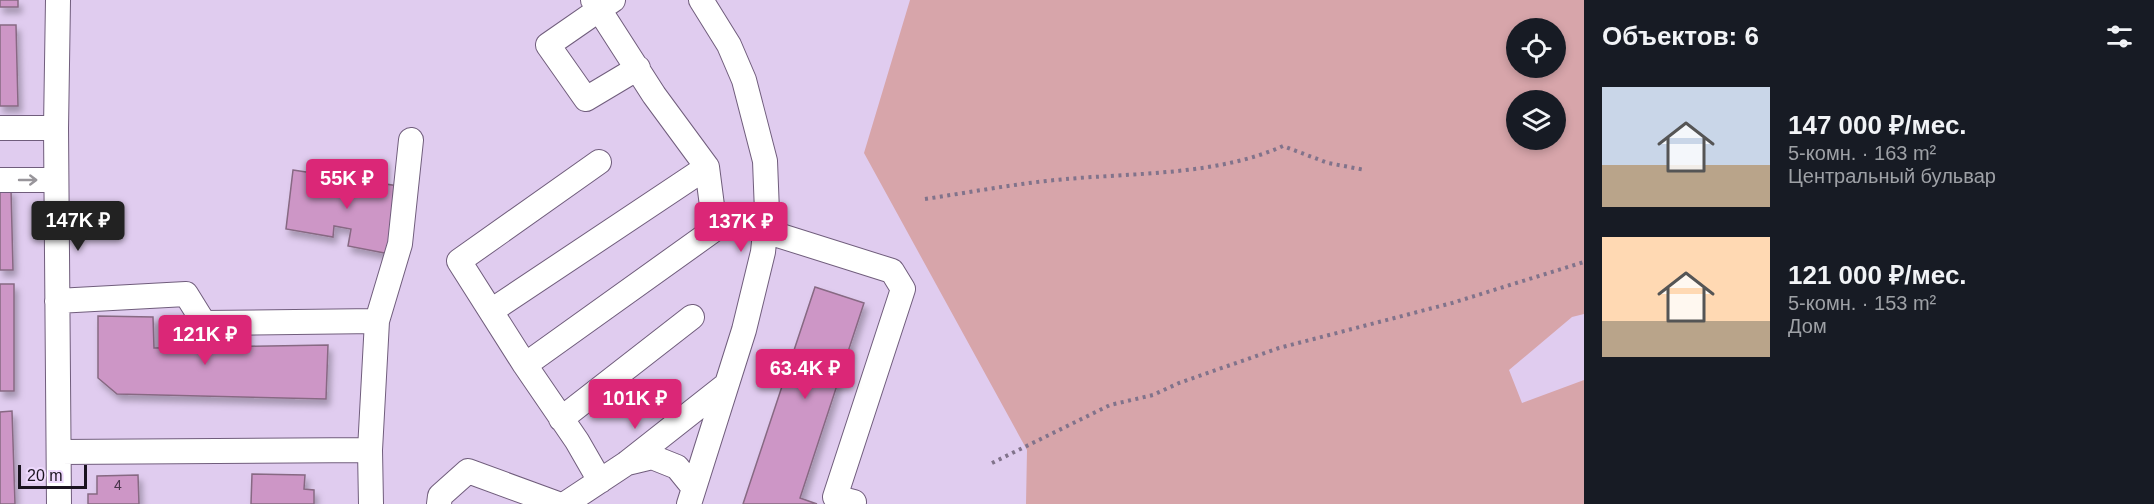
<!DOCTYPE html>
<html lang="ru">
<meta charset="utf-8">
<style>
:root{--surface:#171b24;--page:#242831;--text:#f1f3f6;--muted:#9ea1a6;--accent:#db2777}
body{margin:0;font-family:Helvetica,sans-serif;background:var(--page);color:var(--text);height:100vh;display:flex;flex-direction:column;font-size:22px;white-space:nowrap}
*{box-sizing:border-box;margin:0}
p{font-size:20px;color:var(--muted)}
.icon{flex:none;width:33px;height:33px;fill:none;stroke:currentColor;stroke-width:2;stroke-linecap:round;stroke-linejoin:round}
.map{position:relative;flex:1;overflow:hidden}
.details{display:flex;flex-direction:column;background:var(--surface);width:570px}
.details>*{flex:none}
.fabs{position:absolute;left:1506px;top:18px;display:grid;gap:12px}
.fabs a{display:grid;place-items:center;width:60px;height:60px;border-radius:50%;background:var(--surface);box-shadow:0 3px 9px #0003;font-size:30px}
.scale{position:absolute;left:18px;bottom:15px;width:69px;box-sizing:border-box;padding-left:6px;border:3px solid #1a131f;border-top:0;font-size:16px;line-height:21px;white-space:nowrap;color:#1a131f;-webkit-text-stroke:4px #eed9fd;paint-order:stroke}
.price{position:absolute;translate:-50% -51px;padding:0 14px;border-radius:6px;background:var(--accent);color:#fff;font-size:20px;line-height:39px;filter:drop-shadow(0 2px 3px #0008)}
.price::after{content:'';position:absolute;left:50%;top:36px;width:18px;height:14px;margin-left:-9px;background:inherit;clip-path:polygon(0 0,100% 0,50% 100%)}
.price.on{background:#222;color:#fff}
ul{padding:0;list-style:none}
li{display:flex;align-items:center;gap:18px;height:150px;padding:0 18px}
li span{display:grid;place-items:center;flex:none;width:168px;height:120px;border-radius:0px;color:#555}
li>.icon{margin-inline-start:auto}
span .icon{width:72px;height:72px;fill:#fffc;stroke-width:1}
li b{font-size:26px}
h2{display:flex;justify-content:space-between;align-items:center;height:72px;padding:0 18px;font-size:26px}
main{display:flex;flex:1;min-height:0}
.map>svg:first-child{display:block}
.green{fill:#d7a5aa;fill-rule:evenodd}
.building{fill:#cd96c6;stroke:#876983;stroke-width:1.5;filter:url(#shadow)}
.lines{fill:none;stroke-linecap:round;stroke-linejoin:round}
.minor-casing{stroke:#705d7c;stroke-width:26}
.path{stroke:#81738b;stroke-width:4;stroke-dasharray:3 4.5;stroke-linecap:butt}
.minor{stroke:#fff;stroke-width:24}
.oneway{stroke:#98959a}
.labels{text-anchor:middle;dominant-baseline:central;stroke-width:6;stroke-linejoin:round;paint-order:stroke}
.number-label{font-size:14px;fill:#473449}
</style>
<main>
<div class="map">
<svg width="1584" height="504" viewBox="0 0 1584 504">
<defs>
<filter id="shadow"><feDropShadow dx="3.5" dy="6" stdDeviation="3" flood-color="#0004"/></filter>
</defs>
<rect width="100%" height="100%" fill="#e0ccef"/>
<path class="green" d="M910 0H1584V314L1572 317 1509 370 1522 403 1584 380V504H1026L1027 450 864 153ZM1516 28H1556V68H1516ZM1516 100H1556V140H1516Z"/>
<path class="building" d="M0 0H18V7H0Z
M0 25H16L18 106H0Z
M293 170 405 187 395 255 348 246 351 229 334 226 333 237 286 229Z
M11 189 13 270H0V190Z
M0 284H14V391H0Z
M815 287 864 303 800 498 817 504H743Z
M98 316 153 317 154 348 328 345 326 399 117 394 98 378Z
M12 411 15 504H0V412Z
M252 474 305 475 304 489 314 490V504H251Z
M138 475 139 504H88V494H97V476Z"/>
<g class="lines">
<g class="minor-casing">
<path id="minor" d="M58 0 56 128 59 504
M613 0 548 45 586 99 638 68
M0 128H56
M599 162 459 261 525 365 577 441 600 481
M0 180H56
M765 231 892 271 903 289 835 497 854 502 853 504
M57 301 186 294 204 323 377 321 370 450 371 504
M491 311 707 167
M377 321 400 244 411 140
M525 365 715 229 707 167 654 95 593 0
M561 419 692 317
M59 452 370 450
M627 463 652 457 677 467 694 488
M439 504 440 496 468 471 558 504
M565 504 627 463 726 385
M689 504 744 330 763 252 767 212 765 161 744 80 729 45 701 0"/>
</g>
<path class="path" d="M925 199C972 192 1019 183 1066 179 1135 173 1219 175 1283 146L1328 163 1365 170
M992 463 1110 405 1153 395 1179 383 1279 348 1452 303 1584 262"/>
<use href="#minor" class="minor"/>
</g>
<defs><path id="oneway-shaft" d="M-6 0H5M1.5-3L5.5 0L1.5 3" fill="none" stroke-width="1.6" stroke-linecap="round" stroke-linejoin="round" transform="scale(1.5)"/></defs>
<use class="oneway" href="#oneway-shaft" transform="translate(28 180)"/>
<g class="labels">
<g class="number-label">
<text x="118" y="485">4</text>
</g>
</g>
</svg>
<div class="fabs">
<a><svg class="icon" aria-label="locate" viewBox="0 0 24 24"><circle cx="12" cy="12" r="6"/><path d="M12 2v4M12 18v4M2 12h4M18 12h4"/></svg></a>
<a><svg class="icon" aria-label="layers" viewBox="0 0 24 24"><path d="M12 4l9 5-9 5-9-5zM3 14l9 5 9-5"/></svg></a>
</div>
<div class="scale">20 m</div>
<b class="price" style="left:347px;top:210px">55K ₽</b>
<b class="price on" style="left:78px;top:252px">147K ₽</b>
<b class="price" style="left:741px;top:253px">137K ₽</b>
<b class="price" style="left:205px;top:366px">121K ₽</b>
<b class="price" style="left:805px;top:400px">63.4K ₽</b>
<b class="price" style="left:635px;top:430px">101K ₽</b>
</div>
<section class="details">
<h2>Объектов: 6<svg class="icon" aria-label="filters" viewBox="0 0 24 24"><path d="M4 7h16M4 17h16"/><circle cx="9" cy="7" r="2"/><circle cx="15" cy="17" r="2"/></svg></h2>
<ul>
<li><span style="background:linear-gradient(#c9d6e8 65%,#b9a48a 0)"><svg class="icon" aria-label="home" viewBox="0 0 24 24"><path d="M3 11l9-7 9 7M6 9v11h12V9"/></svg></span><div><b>147 000 ₽/мес.</b><p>5-комн. · 163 m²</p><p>Центральный бульвар</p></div></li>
<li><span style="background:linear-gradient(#ffd9b3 70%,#b9a48a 0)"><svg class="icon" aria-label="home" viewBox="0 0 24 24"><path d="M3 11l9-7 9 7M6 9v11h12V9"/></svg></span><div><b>121 000 ₽/мес.</b><p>5-комн. · 153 m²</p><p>Дом</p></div></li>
</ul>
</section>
</main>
